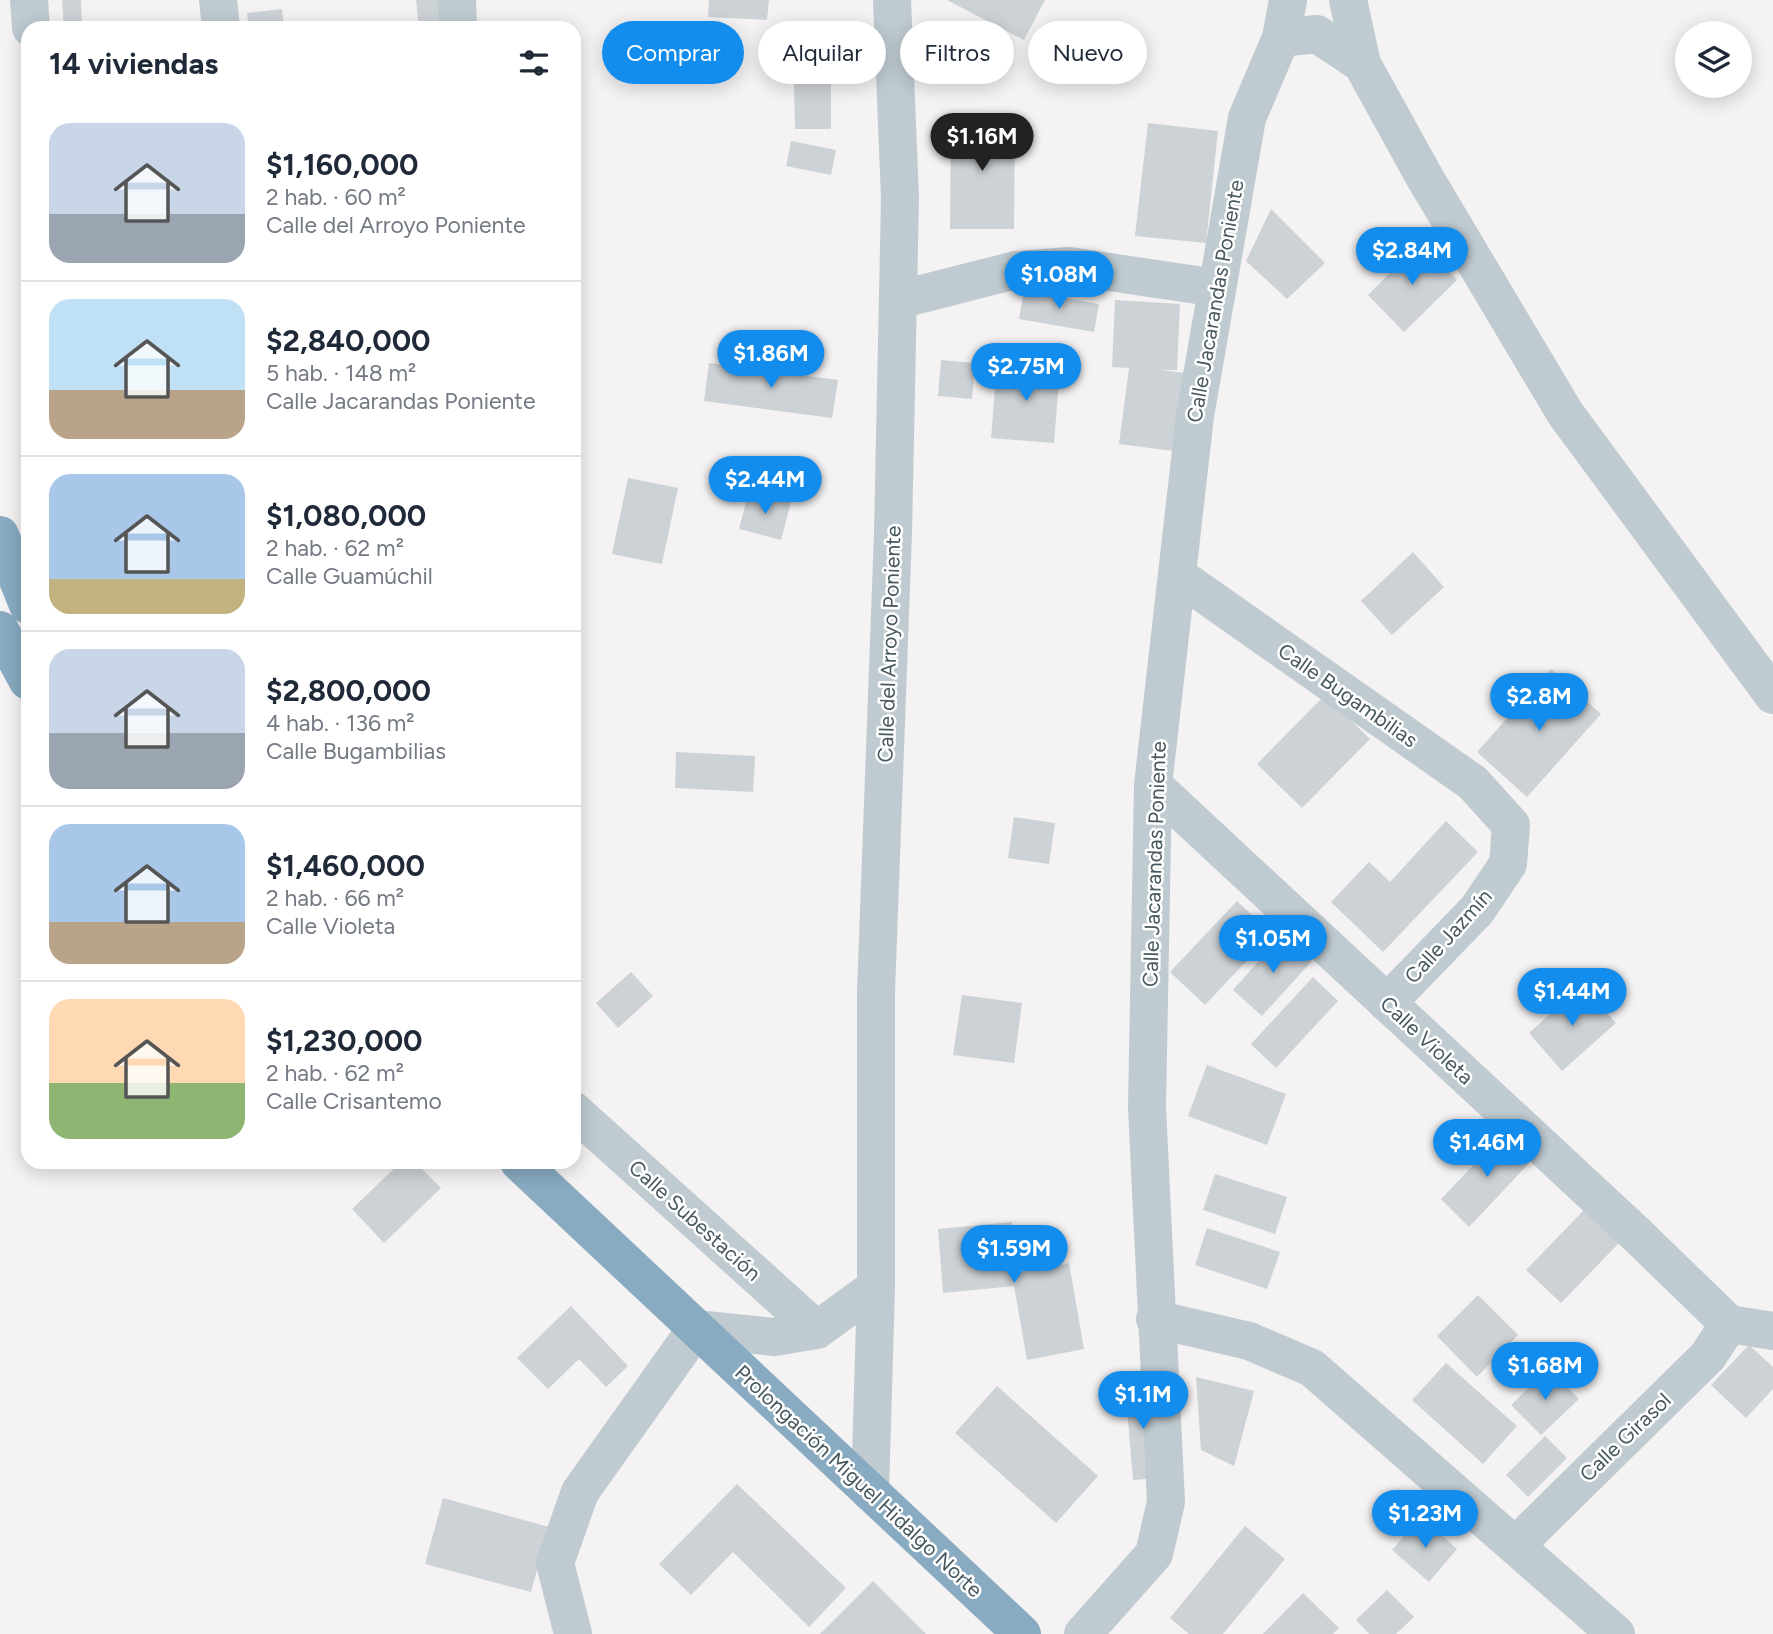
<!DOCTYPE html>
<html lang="es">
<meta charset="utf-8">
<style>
:root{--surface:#fff;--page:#f2f2f3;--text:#1f2937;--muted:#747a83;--line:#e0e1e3;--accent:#138ded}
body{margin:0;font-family:Figtree,sans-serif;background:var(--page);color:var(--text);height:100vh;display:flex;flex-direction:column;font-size:26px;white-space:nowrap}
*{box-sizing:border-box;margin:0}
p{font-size:23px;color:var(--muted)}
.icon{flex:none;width:38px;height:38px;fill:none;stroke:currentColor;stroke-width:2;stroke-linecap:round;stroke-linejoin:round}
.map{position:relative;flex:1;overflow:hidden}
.drawer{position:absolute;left:21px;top:21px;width:560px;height:1148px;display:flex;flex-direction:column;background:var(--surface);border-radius:21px;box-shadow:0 4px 18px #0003}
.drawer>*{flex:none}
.top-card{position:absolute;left:602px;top:21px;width:665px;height:63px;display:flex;gap:14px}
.fabs{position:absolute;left:1675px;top:21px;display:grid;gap:14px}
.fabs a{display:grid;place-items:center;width:77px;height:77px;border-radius:50%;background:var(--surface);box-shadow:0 4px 18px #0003;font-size:35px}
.price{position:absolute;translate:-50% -60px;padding:0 16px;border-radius:24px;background:var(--accent);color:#fff;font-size:23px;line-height:46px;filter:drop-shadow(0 2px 4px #0008)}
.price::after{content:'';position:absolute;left:50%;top:42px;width:21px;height:16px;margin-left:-10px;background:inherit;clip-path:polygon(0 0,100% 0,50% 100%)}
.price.on{background:#222;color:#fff}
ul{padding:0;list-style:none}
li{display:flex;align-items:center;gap:21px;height:175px;padding:0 28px}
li+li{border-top:2px solid var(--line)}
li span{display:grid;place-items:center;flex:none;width:196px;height:140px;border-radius:21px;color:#555}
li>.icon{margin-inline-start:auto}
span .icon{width:84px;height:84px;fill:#fffc;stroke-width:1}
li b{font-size:30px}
h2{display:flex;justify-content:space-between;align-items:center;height:84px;padding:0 28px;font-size:30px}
.tag{padding:0 24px;border-radius:32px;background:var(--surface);box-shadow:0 4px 18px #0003;font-size:24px;line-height:63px}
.tag.on{background:var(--accent);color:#fff}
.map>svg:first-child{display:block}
.building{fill:#cdd2d6}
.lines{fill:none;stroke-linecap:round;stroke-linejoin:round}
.minor{stroke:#bfcbd1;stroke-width:38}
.highway{stroke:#88abc1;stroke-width:38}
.labels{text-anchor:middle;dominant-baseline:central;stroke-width:5;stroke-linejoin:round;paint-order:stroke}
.street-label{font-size:21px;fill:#485860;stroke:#fff}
</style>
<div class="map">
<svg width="1773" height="1634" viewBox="0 0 1773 1634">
<rect width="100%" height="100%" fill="#f4f2f2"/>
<path class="building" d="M62 0H81L82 28H64Z
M416 0H448L451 28H419Z
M709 0H769L767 20 708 17Z
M947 0H1045L1024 40Z
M282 9 284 28H249L247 13Z
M770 39H823V70L770 71Z
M831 81V129H795L794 82Z
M951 117H1015L1014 229H950Z
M1148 123 1218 131 1206 243 1135 236Z
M791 141 836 150 831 175 786 166Z
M1271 209 1325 263 1287 299 1246 261Z
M1420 243 1457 280 1404 332 1368 295Z
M1024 291 1099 304 1094 332 1019 319Z
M1115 300 1180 304 1177 370H1162L1192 374 1181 452 1119 444 1129 368 1112 367Z
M941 360 975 363 972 399 938 396Z
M709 363 838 380 832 418 704 401Z
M997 363 1060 368 1054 443 991 438Z
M628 478 678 488 662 564 612 554Z
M749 491 791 502 781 540 739 529Z
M1413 552 1444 587 1392 635 1361 601Z
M1551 669 1601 714 1527 797 1477 752Z
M1325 695 1370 739 1302 808 1257 764Z
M676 752 755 756 753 792 675 788Z
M1014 817 1055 823 1049 864 1008 858Z
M1446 821 1478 852 1383 952 1331 902 1369 862 1390 882Z
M1237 901 1272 934 1205 1005 1170 972Z
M1283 934 1312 961 1262 1016 1233 990Z
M631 972 653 996 618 1028 596 1003Z
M1313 977 1338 1001 1276 1068 1251 1044Z
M1582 985 1616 1023 1562 1071 1529 1033Z
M962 995 1022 1003 1014 1063 953 1055Z
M1207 1065 1286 1094 1267 1145 1188 1116Z
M1505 1132 1533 1159 1469 1227 1441 1199Z
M401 1162H415L441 1188 384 1243 352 1209Z
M1215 1174 1287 1197 1275 1234 1203 1210Z
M1585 1209 1619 1243 1561 1303 1526 1270Z
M1012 1222 1016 1273 1069 1263 1084 1349 1027 1360 1014 1286 943 1293 938 1229Z
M1207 1228 1280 1252 1267 1289 1195 1265Z
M1478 1295 1518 1335 1477 1377 1437 1336Z
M571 1306 628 1366 606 1387 579 1359 548 1389 517 1358Z
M1749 1345 1773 1367V1389L1746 1418 1711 1385Z
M1446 1363 1517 1426 1483 1464 1412 1400Z
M1549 1368 1579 1399 1541 1435 1511 1405Z
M1196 1377 1254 1391 1234 1466 1201 1450Z
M1154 1383 1160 1478 1133 1480 1125 1385Z
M997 1386 1098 1476 1056 1523 955 1433Z
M1545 1436 1567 1458 1528 1497 1506 1475Z
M737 1484 846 1588 809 1627 733 1552 691 1595 659 1564Z
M443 1498 549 1527 531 1592 425 1564Z
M1421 1517 1457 1549 1429 1582 1392 1550Z
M1245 1526 1285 1559 1223 1634H1189L1170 1618Z
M873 1581 926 1634H820Z
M1387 1590 1414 1617 1396 1634H1369L1356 1620Z
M1303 1593 1339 1628 1333 1634H1263Z"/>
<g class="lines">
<path class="minor" d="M29 0 31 28
M218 0 221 28
M457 0 458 28
M1348 0 1362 64
M1281 38 1317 34 1362 64 1425 178 1565 413 1773 695
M898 300 1016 270 1069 266 1217 288
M1177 575 1473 783 1511 825 1508 864 1477 910 1387 1003
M1153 785 1634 1232 1729 1324 1773 1331
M574 1111 817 1330
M1155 1319 1249 1341 1312 1368 1616 1634
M870 1492 876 1287V992L893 533 900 198 892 0
M1516 1545 1708 1356 1729 1324
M573 1634 555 1563 580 1492 696 1329 774 1337 817 1330 876 1287
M1083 1634 1154 1554 1166 1502 1147 1107 1153 785 1195 416 1247 118 1281 38 1288 0"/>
<path class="highway" d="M0 535 28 605
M0 630 28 681
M519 1162 1022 1634"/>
</g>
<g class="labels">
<g class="street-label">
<text transform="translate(1215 301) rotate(-80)">Calle Jacarandas Poniente</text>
<text transform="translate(889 644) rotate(-88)">Calle del Arroyo Poniente</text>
<text transform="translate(1348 695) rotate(35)">Calle Bugambilias</text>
<text transform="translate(1154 864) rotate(-88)">Calle Jacarandas Poniente</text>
<text transform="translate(1448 936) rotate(-48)">Calle Jazmín</text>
<text transform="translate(1427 1040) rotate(43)">Calle Violeta</text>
<text transform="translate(695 1220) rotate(42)">Calle Subestación</text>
<text transform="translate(1625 1437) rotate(-44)">Calle Girasol</text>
<text transform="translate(859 1481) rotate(43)">Prolongación Miguel Hidalgo Norte</text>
</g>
</g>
</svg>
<div class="fabs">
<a><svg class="icon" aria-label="layers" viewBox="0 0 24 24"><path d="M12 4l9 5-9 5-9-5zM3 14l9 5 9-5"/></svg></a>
</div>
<b class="price on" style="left:982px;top:173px">$1.16M</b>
<b class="price" style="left:1412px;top:287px">$2.84M</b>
<b class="price" style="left:1059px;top:311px">$1.08M</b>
<b class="price" style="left:771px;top:390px">$1.86M</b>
<b class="price" style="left:1026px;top:403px">$2.75M</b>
<b class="price" style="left:765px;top:516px">$2.44M</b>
<b class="price" style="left:1539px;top:733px">$2.8M</b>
<b class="price" style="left:1273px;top:975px">$1.05M</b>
<b class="price" style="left:1572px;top:1028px">$1.44M</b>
<b class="price" style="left:1487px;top:1179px">$1.46M</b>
<b class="price" style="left:1014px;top:1285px">$1.59M</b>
<b class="price" style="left:1545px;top:1402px">$1.68M</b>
<b class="price" style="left:1143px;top:1431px">$1.1M</b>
<b class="price" style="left:1425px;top:1550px">$1.23M</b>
<div class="top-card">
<a class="tag on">Comprar</a>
<a class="tag">Alquilar</a>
<a class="tag">Filtros</a>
<a class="tag">Nuevo</a>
</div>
<section class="drawer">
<h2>14 viviendas<svg class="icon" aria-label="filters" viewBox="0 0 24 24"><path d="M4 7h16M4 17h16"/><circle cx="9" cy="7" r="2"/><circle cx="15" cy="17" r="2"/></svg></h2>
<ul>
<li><span style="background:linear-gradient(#c9d6e8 65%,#9aa5b1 0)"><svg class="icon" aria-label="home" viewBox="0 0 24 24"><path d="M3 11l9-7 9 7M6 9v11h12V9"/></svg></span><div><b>$1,160,000</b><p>2 hab. · 60 m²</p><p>Calle del Arroyo Poniente</p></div></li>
<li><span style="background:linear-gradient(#bfe0f5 65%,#b9a48a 0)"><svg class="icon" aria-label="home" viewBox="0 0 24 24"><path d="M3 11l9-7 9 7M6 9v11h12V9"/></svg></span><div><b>$2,840,000</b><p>5 hab. · 148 m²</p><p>Calle Jacarandas Poniente</p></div></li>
<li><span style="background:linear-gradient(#a9c7e8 75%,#c2b280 0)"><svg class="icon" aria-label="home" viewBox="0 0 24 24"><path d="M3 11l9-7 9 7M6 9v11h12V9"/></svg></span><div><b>$1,080,000</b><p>2 hab. · 62 m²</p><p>Calle Guamúchil</p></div></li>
<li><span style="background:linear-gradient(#c9d6e8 60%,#9aa5b1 0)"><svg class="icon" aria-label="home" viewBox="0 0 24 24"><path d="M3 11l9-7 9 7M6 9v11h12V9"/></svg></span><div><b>$2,800,000</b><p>4 hab. · 136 m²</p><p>Calle Bugambilias</p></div></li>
<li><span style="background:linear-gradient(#a9c7e8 70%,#b9a48a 0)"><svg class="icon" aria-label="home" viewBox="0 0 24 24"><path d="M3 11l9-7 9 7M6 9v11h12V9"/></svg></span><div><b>$1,460,000</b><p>2 hab. · 66 m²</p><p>Calle Violeta</p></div></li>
<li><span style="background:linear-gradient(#ffd9b3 60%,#8fb573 0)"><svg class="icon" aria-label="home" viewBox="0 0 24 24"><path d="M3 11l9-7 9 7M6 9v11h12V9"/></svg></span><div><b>$1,230,000</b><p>2 hab. · 62 m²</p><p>Calle Crisantemo</p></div></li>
</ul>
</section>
</div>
